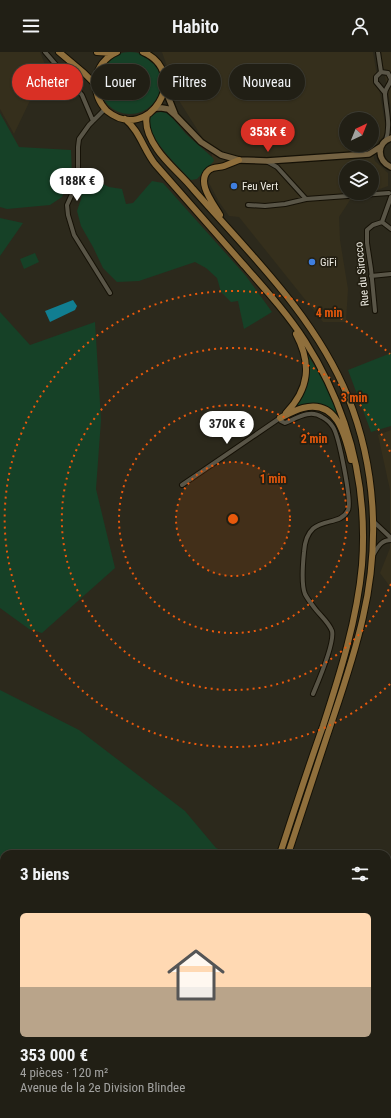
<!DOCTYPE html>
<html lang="fr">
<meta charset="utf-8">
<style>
:root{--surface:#211f15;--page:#29271e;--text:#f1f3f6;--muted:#a2a2a0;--line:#3e3d34;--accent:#d93025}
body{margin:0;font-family:"Roboto Condensed",sans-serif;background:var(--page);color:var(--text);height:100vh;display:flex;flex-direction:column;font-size:15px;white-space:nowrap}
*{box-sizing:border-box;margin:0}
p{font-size:13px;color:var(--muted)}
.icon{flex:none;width:22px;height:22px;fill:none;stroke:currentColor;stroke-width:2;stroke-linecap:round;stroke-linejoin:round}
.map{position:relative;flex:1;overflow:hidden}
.sheet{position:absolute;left:0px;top:798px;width:391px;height:268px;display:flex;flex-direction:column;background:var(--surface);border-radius:12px 12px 0 0;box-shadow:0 1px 3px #0004,0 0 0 1px var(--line)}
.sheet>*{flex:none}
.hud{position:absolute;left:12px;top:12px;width:367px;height:36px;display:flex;gap:8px}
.needle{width:26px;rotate:43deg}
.fabs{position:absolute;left:339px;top:60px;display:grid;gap:8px}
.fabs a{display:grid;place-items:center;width:40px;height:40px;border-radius:50%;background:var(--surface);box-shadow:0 1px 3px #0004,0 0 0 1px var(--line);font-size:20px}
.price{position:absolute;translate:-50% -34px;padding:0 9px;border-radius:14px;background:#fff;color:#222;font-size:13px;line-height:26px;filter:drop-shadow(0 1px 2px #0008)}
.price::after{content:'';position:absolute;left:50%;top:24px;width:12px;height:9px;margin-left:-6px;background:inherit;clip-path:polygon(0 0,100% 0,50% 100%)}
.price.active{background:var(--accent);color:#fff}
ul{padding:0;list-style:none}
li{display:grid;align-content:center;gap:8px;height:212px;padding:0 20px}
li span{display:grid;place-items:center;height:124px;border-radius:6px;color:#555}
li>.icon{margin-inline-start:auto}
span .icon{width:72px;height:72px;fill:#fffc;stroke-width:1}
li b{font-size:17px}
h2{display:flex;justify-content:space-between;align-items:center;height:48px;padding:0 20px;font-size:17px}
.chip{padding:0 14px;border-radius:18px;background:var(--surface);box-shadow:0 1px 3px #0004,0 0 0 1px var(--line);font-size:14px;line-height:36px}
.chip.active{background:var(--accent);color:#fff}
header{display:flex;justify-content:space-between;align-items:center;height:52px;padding:0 20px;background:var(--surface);font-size:18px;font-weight:600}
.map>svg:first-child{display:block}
.built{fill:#352f1c;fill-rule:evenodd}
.green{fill:#164127}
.water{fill:#117e91}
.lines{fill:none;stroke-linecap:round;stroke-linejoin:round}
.stream{stroke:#117e91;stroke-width:1.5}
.street-casing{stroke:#151106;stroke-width:6}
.secondary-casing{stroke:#151106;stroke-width:8}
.primary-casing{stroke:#151106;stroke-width:8}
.street{stroke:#595547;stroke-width:4}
.secondary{stroke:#746242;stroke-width:5.5}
.primary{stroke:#8f6f3c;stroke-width:6}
.ring{fill:none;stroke:#e8590c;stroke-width:2;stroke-dasharray:2 4}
.shop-dot{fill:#3f7fe0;stroke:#231f12;stroke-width:1.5}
.labels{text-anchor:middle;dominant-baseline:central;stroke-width:3.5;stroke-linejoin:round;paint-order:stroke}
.poi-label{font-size:11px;fill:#edebe2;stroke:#231f12;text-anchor:start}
.street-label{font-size:11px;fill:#edebe2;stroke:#231f12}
.centre{fill:#e8590c;stroke:#231f12;stroke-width:2}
.ring-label{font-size:12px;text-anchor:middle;font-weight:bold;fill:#e8590c;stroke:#231f12;stroke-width:3.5;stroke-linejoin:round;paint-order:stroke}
</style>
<header><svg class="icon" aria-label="menu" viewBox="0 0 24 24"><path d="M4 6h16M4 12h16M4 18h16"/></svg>Habito<svg class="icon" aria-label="person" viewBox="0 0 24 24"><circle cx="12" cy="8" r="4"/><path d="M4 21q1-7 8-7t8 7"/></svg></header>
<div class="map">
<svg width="391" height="1066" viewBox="0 0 391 1066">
<rect width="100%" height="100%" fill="#2c291c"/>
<path class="built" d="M0 0H40L46 15 14 82 0 57Z
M162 0H373L386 77 385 82 376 93 371 96 375 109 388 121V134L372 140V115H346V141H369L350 148 339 165 340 188 348 237 346 270H323L239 165 229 164 219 150 209 131 212 101 178 47ZM346 67H372V93H346Z
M381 0H391V56L383 14Z
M391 378V536L380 521 390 496V438L378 383Z"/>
<path class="green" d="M99 31a31 31 0 1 1 62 0a31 31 0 1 1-62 0Z
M160 60H165L170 63 186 82 213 106 214 109 197 127 191 128C183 119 126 67 160 60Z
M0 61 19 95 71 98 72 124 62 145 50 153 7 157 0 155Z
M83 122 109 135 122 137 126 152 133 151 152 129 163 131 246 224 272 260 244 277 238 249 231 250 221 240 217 226 206 216 195 210 139 229 117 230 103 216 93 195 81 174 77 159 81 147Z
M0 166 23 171 0 204Z
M35 201 39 210 24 217 20 207Z
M0 260 30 293 95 270 101 368 96 437 115 516 42 581 29 577 0 556Z
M306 300 328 336 340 366C327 355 311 349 294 356 306 340 311 319 306 300Z
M391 301V374L371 380 348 318Z
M0 638 79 678 185 759 216 796 229 802H4V1062H81L79 1066H0Z"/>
<path class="water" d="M73 248 77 254 75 258 50 270 45 259Z"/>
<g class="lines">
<path class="stream" d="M298 1062 299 1066
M120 1066 122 1062"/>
<g class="street-casing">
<path id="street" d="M45 0 82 43 93 69
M378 0 381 20
M385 41 376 30V25L381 20 388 21 391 27C390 33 385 36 385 42 386 58 391 72 386 88
M105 57 89 73 79 87 78 95V123L77 131 67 153 68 163 74 183 110 241
M268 110 277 115 306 147
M248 153 265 154 285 152 306 147 389 141
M382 170 391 177
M371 224 391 222
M375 259 371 217 367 191V178L373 173 382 170 391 145
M182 433 280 366 281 369 285 371C297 366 310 357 322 365 326 367 331 372 333 375 339 384 352 450 348 458 339 478 307 459 304 500 303 510 301 532 305 542 308 548 313 554 317 559 322 565 329 571 332 579 335 591 318 630 313 642
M373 469 391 486
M373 503C378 495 381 488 391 488
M387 1061 391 1063
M87 1066 89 1062"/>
</g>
<g class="secondary-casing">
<path id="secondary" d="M165 37 175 62
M155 56H162L168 57 176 64 201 90 221 103 239 108 267 109 369 102 380 95
M391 86C376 91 377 109 391 115"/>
</g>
<g class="primary-casing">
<path id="primary" d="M59 0 84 21 95 32
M97 0 113 1
M117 0C105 5 97 16 96 28 94 39 99 51 107 59 149 93 192 21 143 0
M147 63C144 75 150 87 157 97 167 112 182 123 193 137 250 202 315 264 348 345 376 415 380 492 363 565 354 606 340 645 327 684 314 723 301 763 288 802
M125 67C139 78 144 98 155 112 184 145 213 178 242 211 264 236 287 261 305 289 348 357 368 432 362 513 357 568 340 622 323 674 308 716 294 759 280 802
M220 163C214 152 195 130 209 118 214 114 219 116 224 114 229 112 234 110 239 108
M286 361C309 337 312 312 296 282
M280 366C288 362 295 358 303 356 337 347 345 383 351 408
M277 1062 278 1066
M285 1062 287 1066"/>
</g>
<use href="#street" class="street"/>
<use href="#secondary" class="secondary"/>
<use href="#primary" class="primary"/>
</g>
<circle cx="233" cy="467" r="57" fill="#e8590c" fill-opacity=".12"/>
<g class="ring">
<circle cx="233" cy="467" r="57"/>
<circle cx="233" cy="467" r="114"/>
<path d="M391 532A171 171 0 1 1 391 402"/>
<path d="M390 632A228 228 0 1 1 390 302"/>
</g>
<g class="shop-dot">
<circle cx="234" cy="134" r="4"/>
<circle cx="312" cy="210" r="4"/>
</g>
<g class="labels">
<g class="poi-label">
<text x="242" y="134">Feu Vert</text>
<text x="320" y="210">GiFi</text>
</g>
<g class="street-label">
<text transform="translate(362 222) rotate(-96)">Rue du Sirocco</text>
</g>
</g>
<circle cx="233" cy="467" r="6" class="centre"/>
<g class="ring-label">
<text x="329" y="265">4 min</text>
<text x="354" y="350">3 min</text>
<text x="314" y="391">2 min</text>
<text x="273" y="431">1 min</text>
</g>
</svg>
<div class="fabs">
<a><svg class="needle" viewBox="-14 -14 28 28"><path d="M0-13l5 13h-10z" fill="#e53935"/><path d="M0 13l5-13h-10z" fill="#a2a2a0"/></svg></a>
<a><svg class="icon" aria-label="layers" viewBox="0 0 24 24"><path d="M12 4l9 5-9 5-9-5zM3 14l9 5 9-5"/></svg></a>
</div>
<b class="price active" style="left:268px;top:101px">353K €</b>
<b class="price" style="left:77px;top:150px">188K €</b>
<b class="price" style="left:227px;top:393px">370K €</b>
<div class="hud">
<a class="chip active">Acheter</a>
<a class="chip">Louer</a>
<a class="chip">Filtres</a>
<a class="chip">Nouveau</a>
</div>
<section class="sheet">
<h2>3 biens<svg class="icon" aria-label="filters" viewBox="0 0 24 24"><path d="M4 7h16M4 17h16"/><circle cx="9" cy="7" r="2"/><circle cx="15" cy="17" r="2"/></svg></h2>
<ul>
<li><span style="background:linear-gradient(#ffd9b3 60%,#b9a48a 0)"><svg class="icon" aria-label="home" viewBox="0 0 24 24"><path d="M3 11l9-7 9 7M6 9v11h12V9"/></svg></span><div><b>353 000 €</b><p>4 pièces · 120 m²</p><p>Avenue de la 2e Division Blindee</p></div></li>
</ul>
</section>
</div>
